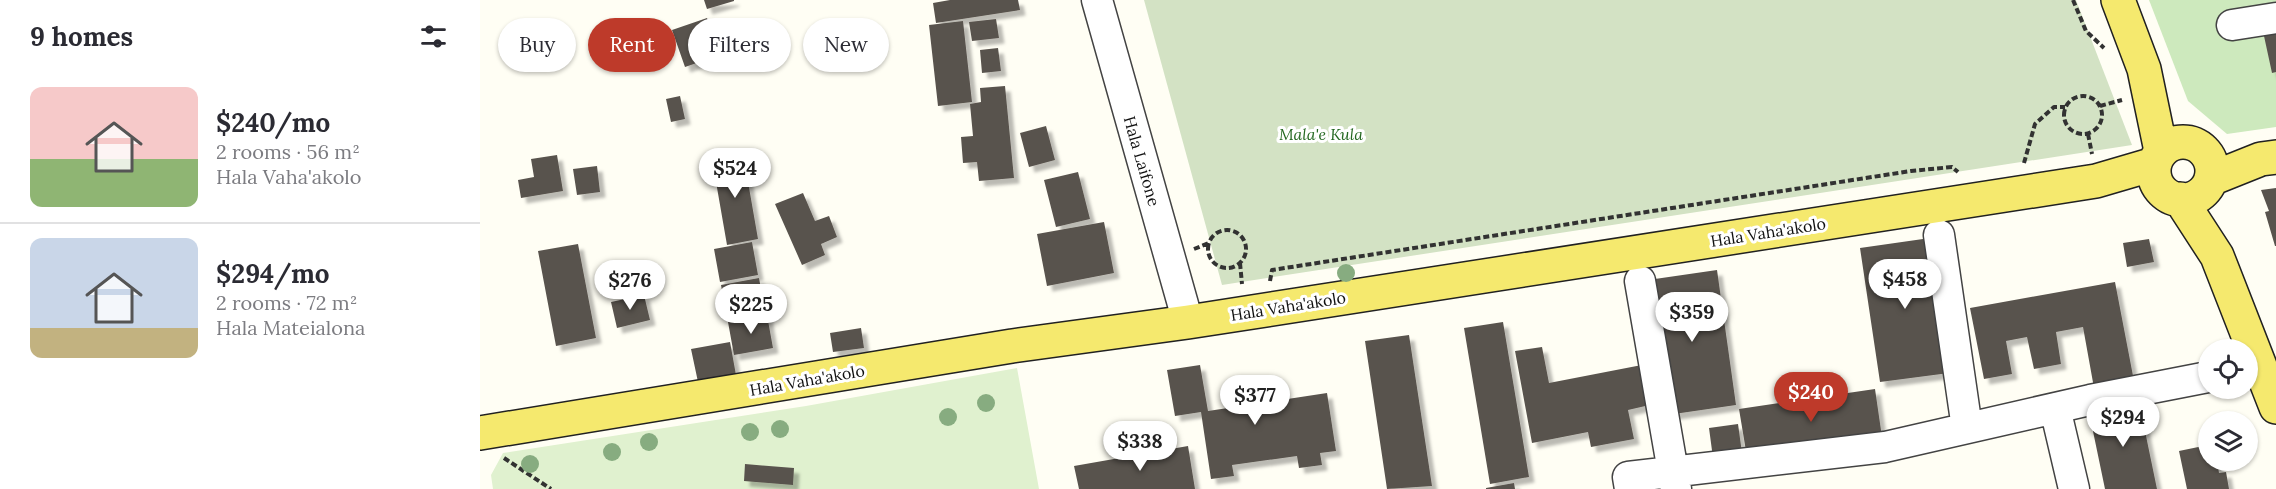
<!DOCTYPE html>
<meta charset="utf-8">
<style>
:root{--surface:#fff;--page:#f7f7f7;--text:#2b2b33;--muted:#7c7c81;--line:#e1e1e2;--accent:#be3a2a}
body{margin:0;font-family:Lora,serif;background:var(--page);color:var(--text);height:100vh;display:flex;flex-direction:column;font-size:22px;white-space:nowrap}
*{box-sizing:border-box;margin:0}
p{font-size:20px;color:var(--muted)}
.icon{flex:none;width:33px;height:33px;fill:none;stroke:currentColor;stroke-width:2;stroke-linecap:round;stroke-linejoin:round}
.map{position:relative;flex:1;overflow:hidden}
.sheet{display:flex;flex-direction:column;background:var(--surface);width:480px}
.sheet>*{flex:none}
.guide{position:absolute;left:18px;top:18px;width:570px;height:54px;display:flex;gap:12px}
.tools{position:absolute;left:1718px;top:339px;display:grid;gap:12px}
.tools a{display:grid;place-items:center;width:60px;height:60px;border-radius:50%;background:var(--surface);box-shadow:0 2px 4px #0004;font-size:30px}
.price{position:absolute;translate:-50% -51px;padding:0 14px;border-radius:21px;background:#fff;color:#222;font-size:20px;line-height:39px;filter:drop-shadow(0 2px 3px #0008)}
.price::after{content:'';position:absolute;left:50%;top:36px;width:18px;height:14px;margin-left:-9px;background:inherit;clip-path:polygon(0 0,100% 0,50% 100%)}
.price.current{background:var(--accent);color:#fff}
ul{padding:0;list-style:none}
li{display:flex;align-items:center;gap:18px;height:150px;padding:0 30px}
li+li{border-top:2px solid var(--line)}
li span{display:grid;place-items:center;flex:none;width:168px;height:120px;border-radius:12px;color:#555}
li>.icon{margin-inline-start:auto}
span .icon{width:72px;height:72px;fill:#fffc;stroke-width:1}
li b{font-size:26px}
h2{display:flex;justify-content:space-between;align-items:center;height:72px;padding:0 30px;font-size:26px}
.pill{padding:0 21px;border-radius:27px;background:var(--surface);box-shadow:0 2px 4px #0004;font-size:21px;line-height:54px}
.pill.current{background:var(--accent);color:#fff}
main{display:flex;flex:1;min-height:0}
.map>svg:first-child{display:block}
.green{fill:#cde9bd}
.cemetery{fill:#d3e2c4}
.pitch{fill:#e0f1cf}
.building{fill:#59534d;filter:url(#shadow)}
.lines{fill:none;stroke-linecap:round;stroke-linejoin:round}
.minor-casing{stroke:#434343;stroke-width:33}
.major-casing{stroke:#212121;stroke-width:36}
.path{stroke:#323232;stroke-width:4;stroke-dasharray:6 3;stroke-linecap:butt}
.minor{stroke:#fff;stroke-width:30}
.major{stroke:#f5e96e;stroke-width:33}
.tree{fill:#87ac80}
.labels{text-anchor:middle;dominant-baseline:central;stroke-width:6;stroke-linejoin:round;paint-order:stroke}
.park-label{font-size:16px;font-style:italic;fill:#246821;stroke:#fff}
.street-label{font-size:16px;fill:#101010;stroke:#fff}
</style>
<main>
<section class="sheet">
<h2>9 homes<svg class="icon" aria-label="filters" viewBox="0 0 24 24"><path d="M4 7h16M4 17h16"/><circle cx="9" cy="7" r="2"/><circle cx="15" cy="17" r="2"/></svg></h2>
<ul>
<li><span style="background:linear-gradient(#f6c9c9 60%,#8fb573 0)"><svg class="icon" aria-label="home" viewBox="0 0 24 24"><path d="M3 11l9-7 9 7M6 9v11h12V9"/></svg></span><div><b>$240/mo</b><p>2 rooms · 56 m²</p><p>Hala Vaha'akolo</p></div></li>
<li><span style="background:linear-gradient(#c9d6e8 75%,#c2b280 0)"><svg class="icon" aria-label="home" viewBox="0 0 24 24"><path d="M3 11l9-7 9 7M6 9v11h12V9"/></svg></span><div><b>$294/mo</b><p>2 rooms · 72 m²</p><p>Hala Mateialona</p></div></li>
</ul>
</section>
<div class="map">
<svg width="1796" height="489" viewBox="0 0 1796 489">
<defs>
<filter id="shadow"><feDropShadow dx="5.5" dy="5.5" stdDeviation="1.5" flood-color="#0004"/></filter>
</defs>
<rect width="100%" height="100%" fill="#fffef4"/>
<path class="green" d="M1669 0H1796V127L1747 134 1708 101Z"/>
<path class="cemetery" d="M664 0H1596L1652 145 742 285Z"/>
<path class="pitch" d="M537 368 559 489H13L11 475 23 453 326 406Z"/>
<path class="building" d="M224 0H254V1L227 9Z
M470 0H538L540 10 456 23 453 3Z
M227 18 240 55 205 67 192 30Z
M516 19 519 38 492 41 489 22Z
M483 21 492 102 458 106 449 25Z
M1796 34V72L1792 73 1784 36Z
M518 48 521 71 502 73 500 50Z
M525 86 534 178 499 181 497 162 483 163 481 137 493 136 490 104 501 102 500 88Z
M200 96 205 119 191 122 186 99Z
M566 126 575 160 549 167 540 133Z
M263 153 278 239 247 245 232 159Z
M77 155 83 191 41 198 38 180 54 177 51 159Z
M117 166 120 192 97 195 93 169Z
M598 172 610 219 576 227 564 180Z
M1796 188V246H1795L1785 212 1789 211 1781 190Z
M323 193 335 221 349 216 357 237 341 244 345 255 322 265 295 204Z
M624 222 634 273 567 286 557 234Z
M1450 238 1469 373 1400 382 1380 248Z
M1669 239 1674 262 1647 267 1643 243Z
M272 242 278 275 240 282 234 249Z
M98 244 116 338 76 346 58 251Z
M1237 270 1256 405 1187 415 1168 280Z
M279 278 285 311 247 318 241 285Z
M1635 282 1654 381 1614 388 1603 327 1576 332 1581 364 1554 369 1547 337 1526 341 1532 374 1504 379 1490 308Z
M164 295 170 320 137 328 131 302Z
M287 315 293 348 254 355 248 322Z
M1023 322 1049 477 1010 484 984 328Z
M381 328 384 348 353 352 350 333Z
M929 335 952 486 907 489 885 341Z
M250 342 256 375 218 382 211 349Z
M1062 347 1069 383 1167 364 1174 404 1148 410 1154 439 1111 447 1108 432 1052 443 1035 351Z
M720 365 728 411 847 393 856 451 840 453 842 465 819 468 817 456 752 465 754 476 731 479 721 412 695 416 687 370Z
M1395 389 1402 437 1267 457 1259 409Z
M1659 402 1677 489H1625L1609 412Z
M1258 424 1262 453 1233 458 1229 428Z
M1728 445V460H1737L1739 473 1746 472 1749 489H1707L1699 451Z
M708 446 715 489H599L594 466Z
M265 464 314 468 313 485 264 481Z
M1034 483 1035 489H1006V488Z"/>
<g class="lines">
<g class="minor-casing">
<path id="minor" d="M617 0 708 322
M1752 25 1796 18
M1459 235 1487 428
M1160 281 1196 489
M1575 408 1594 489
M1150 489 1148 477 1405 447 1610 400 1728 377"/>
</g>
<g class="major-casing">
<path id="major" d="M1638 0 1664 69 1681 151
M1674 171a29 29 0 1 1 58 0a29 29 0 1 1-58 0Z
M1731 179 1781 159 1796 157
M1700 199 1737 256 1796 407
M0 433 532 346 708 322 1616 181 1674 164"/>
</g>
<path class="path" d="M1593 0 1606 31 1624 48
M1584 115a19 19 0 1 1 38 0a19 19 0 1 1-38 0Z
M1620 106 1642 100
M1608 134 1612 154
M1544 163 1555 124 1574 107H1585
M728 249a19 19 0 1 1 38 0a19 19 0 1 1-38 0Z
M714 249 729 243
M760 263 762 284
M790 281 792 270 1431 171 1472 167 1478 172
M24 458 71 489"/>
<use href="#minor" class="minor"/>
<use href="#major" class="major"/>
</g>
<g class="tree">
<circle cx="866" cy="273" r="9"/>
<circle cx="506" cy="403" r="9"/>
<circle cx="468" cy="417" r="9"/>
<circle cx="300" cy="429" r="9"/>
<circle cx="270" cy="432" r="9"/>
<circle cx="169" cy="442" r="9"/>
<circle cx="132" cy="452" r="9"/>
<circle cx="50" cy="464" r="9"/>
</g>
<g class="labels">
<g class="park-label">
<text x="841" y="134">Mala'e Kula</text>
</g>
<g class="street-label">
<text transform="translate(662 161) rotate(74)">Hala Laifone</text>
<text transform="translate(1288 232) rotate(-9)">Hala Vaha'akolo</text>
<text transform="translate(808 306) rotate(-9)">Hala Vaha'akolo</text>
<text transform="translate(327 380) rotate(-10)">Hala Vaha'akolo</text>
</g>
</g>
</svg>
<div class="tools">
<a><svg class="icon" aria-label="locate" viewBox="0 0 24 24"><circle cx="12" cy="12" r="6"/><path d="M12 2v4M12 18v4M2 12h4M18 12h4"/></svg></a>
<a><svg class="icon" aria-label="layers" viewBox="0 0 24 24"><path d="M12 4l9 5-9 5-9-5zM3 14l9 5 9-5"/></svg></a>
</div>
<b class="price" style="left:255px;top:199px">$524</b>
<b class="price" style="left:1425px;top:310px">$458</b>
<b class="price" style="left:150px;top:311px">$276</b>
<b class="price" style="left:271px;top:335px">$225</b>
<b class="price" style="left:1212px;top:343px">$359</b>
<b class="price current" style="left:1331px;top:423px">$240</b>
<b class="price" style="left:775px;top:426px">$377</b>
<b class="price" style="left:1643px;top:448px">$294</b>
<b class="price" style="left:660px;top:472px">$338</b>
<div class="guide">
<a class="pill">Buy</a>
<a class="pill current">Rent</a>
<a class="pill">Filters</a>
<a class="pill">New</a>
</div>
</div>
</main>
